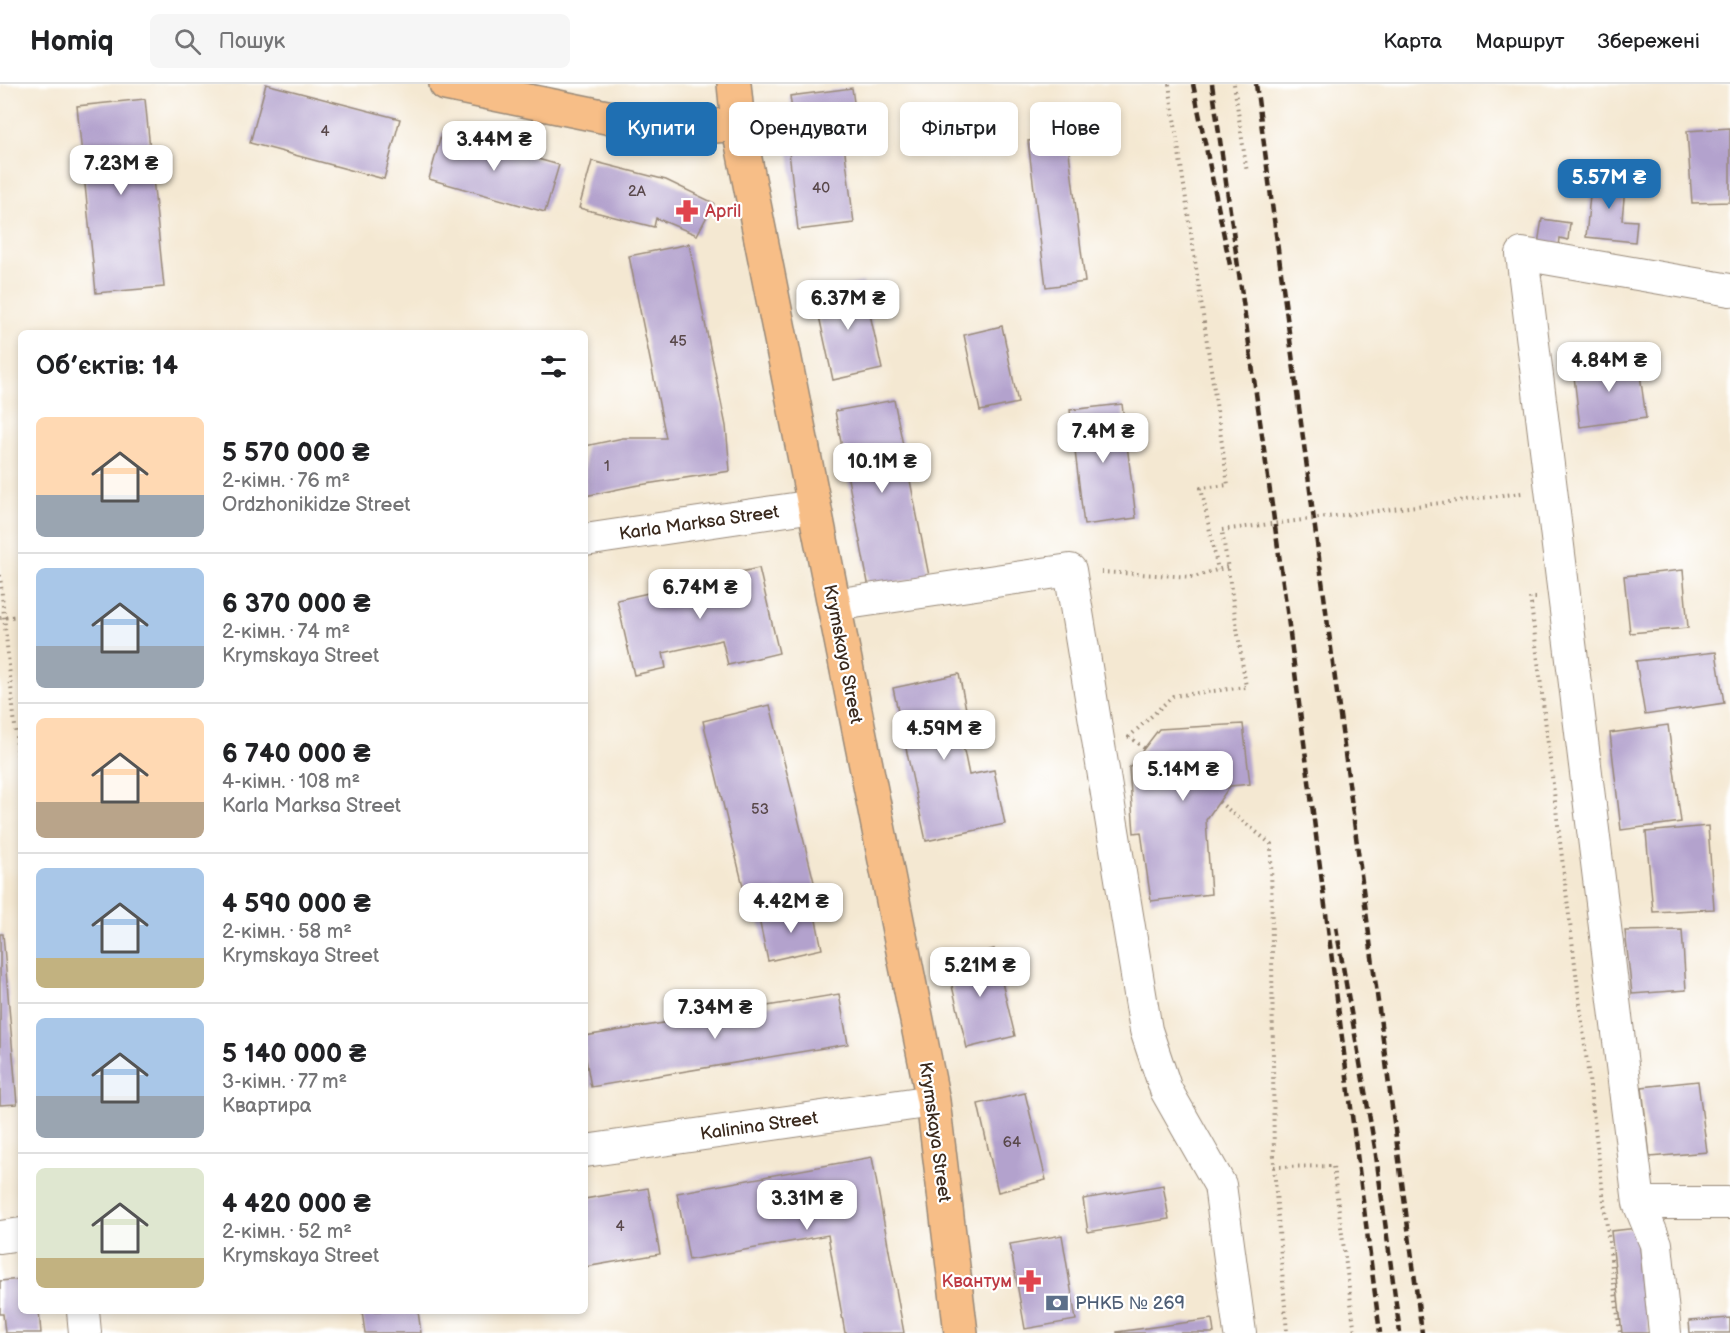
<!DOCTYPE html>
<html lang="uk">
<meta charset="utf-8">
<style>
:root{--surface:#fff;--page:#f6f6f6;--text:#202124;--muted:#757577;--line:#e0e0e0;--accent:#1f6fb2}
body{margin:0;font-family:"Balsamiq Sans",sans-serif;background:var(--page);color:var(--text);height:100vh;display:flex;flex-direction:column;font-size:22px;white-space:nowrap}
*{box-sizing:border-box;margin:0}
p{font-size:20px;color:var(--muted)}
.icon{flex:none;width:33px;height:33px;fill:none;stroke:currentColor;stroke-width:2;stroke-linecap:round;stroke-linejoin:round}
.map{position:relative;flex:1;overflow:hidden}
.side{position:absolute;left:18px;top:246px;width:570px;height:984px;display:flex;flex-direction:column;background:var(--surface);border-radius:9px;box-shadow:0 3px 9px #0003}
.side>*{flex:none}
.guide{position:absolute;left:606px;top:18px;width:570px;height:54px;display:flex;gap:12px}
.price{position:absolute;translate:-50% -51px;padding:0 14px;border-radius:12px;background:#fff;color:#222;font-size:20px;line-height:39px;filter:drop-shadow(0 2px 3px #0008)}
.price::after{content:'';position:absolute;left:50%;top:36px;width:18px;height:14px;margin-left:-9px;background:inherit;clip-path:polygon(0 0,100% 0,50% 100%)}
.price.selected{background:var(--accent);color:#fff}
ul{padding:0;list-style:none}
li{display:flex;align-items:center;gap:18px;height:150px;padding:0 18px}
li+li{border-top:2px solid var(--line)}
li span{display:grid;place-items:center;flex:none;width:168px;height:120px;border-radius:9px;color:#555}
li>.icon{margin-inline-start:auto}
span .icon{width:72px;height:72px;fill:#fffc;stroke-width:1}
li b{font-size:26px}
h2{display:flex;justify-content:space-between;align-items:center;height:72px;padding:0 18px;font-size:26px}
.pill{padding:0 21px;border-radius:9px;background:var(--surface);box-shadow:0 3px 9px #0003;font-size:21px;line-height:54px}
.pill.selected{background:var(--accent);color:#fff}
header{display:flex;align-items:center;gap:36px;box-sizing:border-box;height:84px;padding:0 30px;background:var(--surface);border-bottom:2px solid var(--line)}
header strong{font-size:28px}
nav{display:flex;gap:33px;margin-inline-start:auto;font-size:21px}
.search{width:420px;height:54px;background:var(--page);display:flex;align-items:center;gap:15px;box-sizing:border-box;padding:0 21px;border-radius:9px;color:var(--muted);font-size:22px}
.map>svg:first-child{display:block}
.building{fill:#b3a2cd}
.lines{fill:none;stroke-linecap:round;stroke-linejoin:round}
.minor-casing{stroke:#988978;stroke-width:34}
.major-casing{stroke:#988978;stroke-width:36}
.path{stroke:#988978;stroke-width:4;stroke-dasharray:1.5 4.5;stroke-linecap:butt}
.minor{stroke:#fff;stroke-width:32}
.major{stroke:#f7be87;stroke-width:33}
.rail{stroke:#3b2a1e;stroke-width:4.5;stroke-dasharray:9 4.5;stroke-linecap:butt}
.path-bridge{stroke:#988978;stroke-width:4;stroke-dasharray:1.5 4.5;stroke-linecap:butt}
.labels{text-anchor:middle;dominant-baseline:central;stroke-width:4.5;stroke-linejoin:round;paint-order:stroke}
.number-label{font-size:15px;fill:#59484a}
.health-label{font-size:18px;fill:#be3a42;stroke:#fff;text-anchor:start}
.street-label{font-size:18px;fill:#3b2a1e;stroke:#fff}
.service-label{font-size:18px;fill:#4e5e75;stroke:#fff;text-anchor:start}
</style>
<header>
<strong>Homiq</strong>
<div class="search"><svg class="icon" aria-label="search" viewBox="0 0 24 24"><circle cx="10" cy="10" r="6"/><path d="M15 15l6 6"/></svg>Пошук</div>
<nav><a>Карта</a><a>Маршрут</a><a>Збережені</a></nav>
</header>
<div class="map">
<svg width="1730" height="1249" viewBox="0 0 1730 1249">
<rect width="100%" height="100%" fill="#fff"/>
<filter id="ink" filterUnits="userSpaceOnUse"><feTurbulence type="fractalNoise" baseFrequency=".0167" numOctaves="2"/><feDisplacementMap in="SourceGraphic" scale="12" xChannelSelector="R" yChannelSelector="G"/><feConvolveMatrix kernelMatrix="1 2 1 2 8 2 1 2 1" color-interpolation-filters="sRGB"/></filter>
<filter id="wash" filterUnits="userSpaceOnUse"><feTurbulence type="fractalNoise" baseFrequency=".008" numOctaves="4" result="noise"/><feDisplacementMap in="SourceGraphic" scale="24" xChannelSelector="R" yChannelSelector="G"/><feGaussianBlur stdDeviation="1.35" result="paint"/><feColorMatrix in="noise" values="0 0 0 0 0 0 0 0 0 0 0 0 0 0 0 0 0 1.4 0 .05"/><feComposite in="paint" operator="in"/></filter>
<g filter="url(#wash)">
<rect width="100%" height="100%" fill="#f4e8d2"/>
<g id="blocks">
<path class="building" d="M266 0 400 35 384 95 250 59Z
M852 4 857 40 795 48 790 12Z
M145 15 164 203 96 209 77 22Z
M1730 44V118L1692 119 1687 47Z
M442 48 559 81 545 128 429 95Z
M1067 52 1085 198 1046 203 1028 57Z
M844 61 854 139 798 146 789 68Z
M592 77 666 96 714 119 697 151 656 134 654 143 579 124Z
M1592 90 1626 93 1622 136 1637 137 1635 158 1586 153Z
M1542 135 1570 139 1568 156 1560 154 1559 163 1538 160Z
M689 160 726 342 730 387 633 402 585 412V362L623 354H666L629 172Z
M863 198 882 285 833 296 814 209Z
M1002 242 1018 319 980 327 964 251Z
M1638 276 1646 334 1580 343 1573 284Z
M894 316 929 492 869 504 835 327Z
M1122 320 1136 434 1084 441 1070 326Z
M759 484 779 569 728 581 722 556 663 569 666 584 634 591 617 516Z
M1683 486 1688 544 1630 549 1624 492Z
M1716 568 1724 619 1645 631 1636 577Z
M959 590 967 630 957 633 969 691 994 686 1005 740 926 757 893 604Z
M770 621 818 814 750 831 703 637Z
M1243 640 1250 700 1230 702 1206 736 1211 810 1151 817 1141 748 1134 749 1129 684 1159 645Z
M1668 641 1681 738 1621 746 1610 649Z
M1708 742 1714 825 1653 828 1646 748Z
M813 822 822 865 768 877 759 835Z
M1682 846 1686 906 1632 910 1625 847Z
M0 850H3L17 1020 0 1021Z
M994 865 1015 952 967 964 946 877Z
M839 910 848 960 591 1003 585 970V952Z
M1698 997 1707 1068 1650 1073 1642 1003Z
M1025 1009 1046 1096 998 1108 978 1020Z
M872 1073 904 1249H845L828 1151 689 1176 677 1109Z
M1163 1101 1169 1135 1088 1148 1083 1115Z
M648 1104 660 1170 585 1183V1115Z
M1638 1144 1649 1249H1622L1611 1147Z
M1062 1151 1076 1236 1025 1245 1010 1160Z
M21 1195V1227H39L41 1249H5L3 1230H0V1197Z
M362 1227H418L421 1249H365Z
M1730 1234V1249H1690L1689 1237Z
M1212 1235 1214 1249H1117V1248Z"/>
</g>
</g>
<g filter="url(#ink)">
<use href="#blocks" fill-opacity="0" stroke="#988978" stroke-width="1.5"/>
<g class="lines">
<g class="minor-casing">
<path id="minor" d="M585 456 814 422
M834 521 1070 486 1146 946 1166 1006 1220 1101 1240 1249
M585 1067 933 1017
M1639 1119H1730
M0 1153 21 1150
M83 1227 85 1249
M1665 1249 1656 1160 1639 1119 1522 170 1730 206"/>
</g>
<g class="major-casing">
<path id="major" d="M446 0 670 46 738 40
M734 0 738 40 933 1017 961 1249"/>
</g>
<path class="path" d="M1169 0 1228 401 1201 404 1218 486
M1234 0 1247 89
M1101 488 1194 493 1227 483
M0 491 21 703
M1536 514H1530L1531 520 1620 1249
M0 534 21 532
M1144 664 1129 653 1173 612 1246 603 1222 446
M1219 718 1271 760 1274 1083 1287 1249
M1274 1083 1333 1082 1355 1249"/>
<use href="#minor" class="minor"/>
<use href="#major" class="major"/>
<path class="rail" d="M1193 0 1231 186
M1212 0 1288 534 1380 1249
M1256 0 1422 1249
M1336 843 1375 1064 1400 1249"/>
<path class="path-bridge" d="M1222 446 1522 409"/>
</g>
</g>
<defs>
<g id="pharmacy-bare" transform="scale(1.8)"><path d="M-2-6h4v4h4v4h-4v4h-4v-4h-4v-4h4Z" fill="#e0444e" stroke="#fff" stroke-width="2.5" paint-order="stroke"/></g>
<g id="bank-bare" transform="scale(1.8)"><path d="M-6-4H6V4H-6ZM0-2.3a2.3 2.3 0 1 0 0 4.6a2.3 2.3 0 1 0 0-4.6Z" fill="#5c6f8a" stroke="#fff" stroke-width="2.5" paint-order="stroke"/></g>
</defs>
<g fill-rule="evenodd">
<use href="#pharmacy-bare" x="687" y="127"/>
<use href="#pharmacy-bare" x="1030" y="1197"/>
<use href="#bank-bare" x="1057" y="1219"/>
</g>
<g class="labels">
<g class="number-label">
<text x="325" y="47">4</text>
<text x="821" y="104">40</text>
<text x="637" y="107">2А</text>
<text x="678" y="257">45</text>
<text x="607" y="382">1</text>
<text x="760" y="725">53</text>
<text x="1012" y="1058">64</text>
<text x="620" y="1142">4</text>
</g>
<g class="health-label">
<text x="705" y="127">April</text>
<text x="1012" y="1197" text-anchor="end">Квантум</text>
</g>
<g class="street-label">
<text transform="translate(699 439) rotate(-8)">Karla Marksa Street</text>
<text transform="translate(843 570) rotate(79)">Krymskaya Street</text>
<text transform="translate(759 1042) rotate(-8)">Kalinina Street</text>
<text transform="translate(935 1048) rotate(82)">Krymskaya Street</text>
</g>
<g class="service-label">
<text x="1075" y="1219">РНКБ № 269</text>
</g>
</g>
</svg>
<b class="price" style="left:494px;top:88px">3.44M ₴</b>
<b class="price" style="left:121px;top:112px">7.23M ₴</b>
<b class="price selected" style="left:1609px;top:126px">5.57M ₴</b>
<b class="price" style="left:848px;top:247px">6.37M ₴</b>
<b class="price" style="left:1609px;top:309px">4.84M ₴</b>
<b class="price" style="left:1103px;top:380px">7.4M ₴</b>
<b class="price" style="left:882px;top:410px">10.1M ₴</b>
<b class="price" style="left:700px;top:536px">6.74M ₴</b>
<b class="price" style="left:944px;top:677px">4.59M ₴</b>
<b class="price" style="left:1183px;top:718px">5.14M ₴</b>
<b class="price" style="left:791px;top:850px">4.42M ₴</b>
<b class="price" style="left:980px;top:914px">5.21M ₴</b>
<b class="price" style="left:715px;top:956px">7.34M ₴</b>
<b class="price" style="left:807px;top:1147px">3.31M ₴</b>
<div class="guide">
<a class="pill selected">Купити</a>
<a class="pill">Орендувати</a>
<a class="pill">Фільтри</a>
<a class="pill">Нове</a>
</div>
<section class="side">
<h2>Об’єктів: 14<svg class="icon" aria-label="filters" viewBox="0 0 24 24"><path d="M4 7h16M4 17h16"/><circle cx="9" cy="7" r="2"/><circle cx="15" cy="17" r="2"/></svg></h2>
<ul>
<li><span style="background:linear-gradient(#ffd9b3 65%,#9aa5b1 0)"><svg class="icon" aria-label="home" viewBox="0 0 24 24"><path d="M3 11l9-7 9 7M6 9v11h12V9"/></svg></span><div><b>5 570 000 ₴</b><p>2-кімн. · 76 m²</p><p>Ordzhonikidze Street</p></div></li>
<li><span style="background:linear-gradient(#a9c7e8 65%,#9aa5b1 0)"><svg class="icon" aria-label="home" viewBox="0 0 24 24"><path d="M3 11l9-7 9 7M6 9v11h12V9"/></svg></span><div><b>6 370 000 ₴</b><p>2-кімн. · 74 m²</p><p>Krymskaya Street</p></div></li>
<li><span style="background:linear-gradient(#ffd9b3 70%,#b9a48a 0)"><svg class="icon" aria-label="home" viewBox="0 0 24 24"><path d="M3 11l9-7 9 7M6 9v11h12V9"/></svg></span><div><b>6 740 000 ₴</b><p>4-кімн. · 108 m²</p><p>Karla Marksa Street</p></div></li>
<li><span style="background:linear-gradient(#a9c7e8 75%,#c2b280 0)"><svg class="icon" aria-label="home" viewBox="0 0 24 24"><path d="M3 11l9-7 9 7M6 9v11h12V9"/></svg></span><div><b>4 590 000 ₴</b><p>2-кімн. · 58 m²</p><p>Krymskaya Street</p></div></li>
<li><span style="background:linear-gradient(#a9c7e8 65%,#9aa5b1 0)"><svg class="icon" aria-label="home" viewBox="0 0 24 24"><path d="M3 11l9-7 9 7M6 9v11h12V9"/></svg></span><div><b>5 140 000 ₴</b><p>3-кімн. · 77 m²</p><p>Квартира</p></div></li>
<li><span style="background:linear-gradient(#dfe7d0 75%,#c2b280 0)"><svg class="icon" aria-label="home" viewBox="0 0 24 24"><path d="M3 11l9-7 9 7M6 9v11h12V9"/></svg></span><div><b>4 420 000 ₴</b><p>2-кімн. · 52 m²</p><p>Krymskaya Street</p></div></li>
</ul>
</section>
</div>
